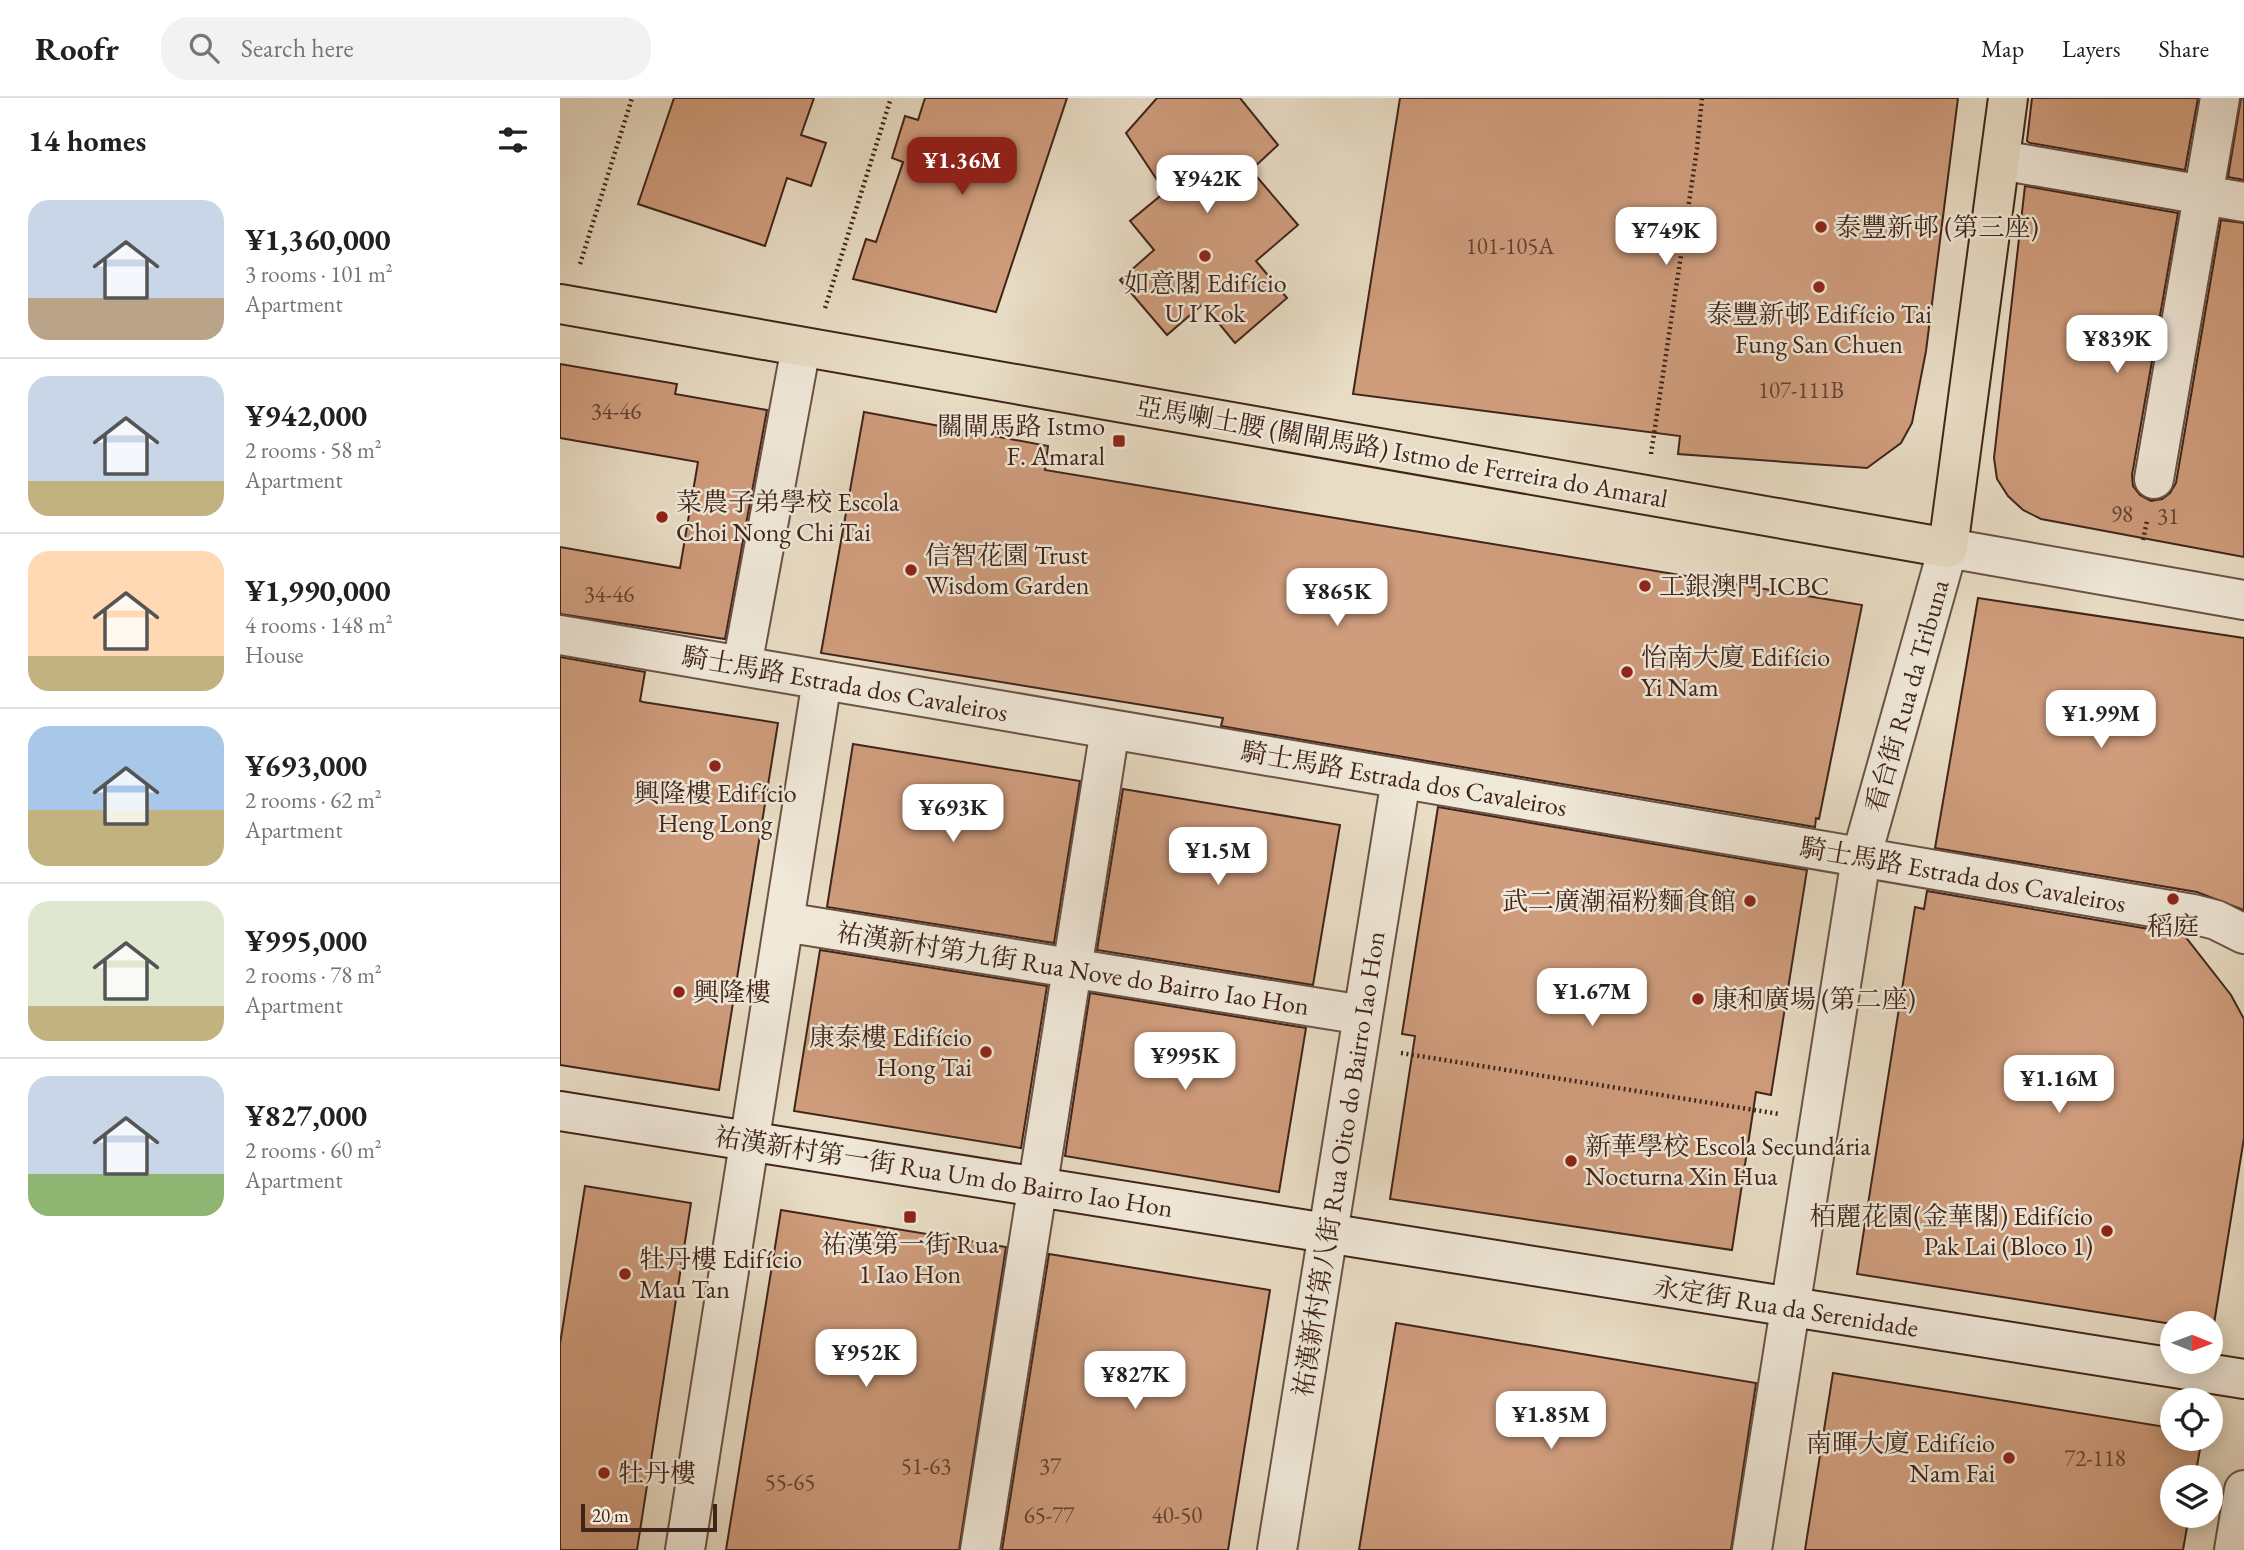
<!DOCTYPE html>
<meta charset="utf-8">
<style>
:root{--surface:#fff;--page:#f2f2f2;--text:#202124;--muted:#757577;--line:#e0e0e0;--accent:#8f2418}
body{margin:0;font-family:"EB Garamond","Noto Serif SC",serif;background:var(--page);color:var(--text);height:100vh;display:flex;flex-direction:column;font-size:26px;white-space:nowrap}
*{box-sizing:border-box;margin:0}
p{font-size:23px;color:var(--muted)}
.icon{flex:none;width:38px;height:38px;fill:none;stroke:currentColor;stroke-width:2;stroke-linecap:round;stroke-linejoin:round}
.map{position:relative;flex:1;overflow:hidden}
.sheet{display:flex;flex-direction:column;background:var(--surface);width:560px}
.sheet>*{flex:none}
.needle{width:46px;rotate:91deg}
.controls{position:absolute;left:1600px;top:1213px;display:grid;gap:14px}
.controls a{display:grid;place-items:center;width:63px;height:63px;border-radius:50%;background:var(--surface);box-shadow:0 4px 18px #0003;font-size:35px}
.scale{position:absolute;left:21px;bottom:18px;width:136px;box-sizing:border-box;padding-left:7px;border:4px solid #40241a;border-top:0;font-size:19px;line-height:24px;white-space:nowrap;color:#40241a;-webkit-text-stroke:5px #f0e8d9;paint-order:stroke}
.price{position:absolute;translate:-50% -60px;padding:0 16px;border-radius:14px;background:#fff;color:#222;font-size:23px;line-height:46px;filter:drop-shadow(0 2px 4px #0008)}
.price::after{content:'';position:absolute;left:50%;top:42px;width:21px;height:16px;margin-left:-10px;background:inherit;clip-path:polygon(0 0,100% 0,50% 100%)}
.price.current{background:var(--accent);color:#fff}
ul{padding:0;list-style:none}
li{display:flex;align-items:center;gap:21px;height:175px;padding:0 28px}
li+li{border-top:2px solid var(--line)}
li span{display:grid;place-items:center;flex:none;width:196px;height:140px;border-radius:21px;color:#555}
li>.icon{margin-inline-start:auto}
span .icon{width:84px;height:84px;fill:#fffc;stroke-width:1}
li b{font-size:30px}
h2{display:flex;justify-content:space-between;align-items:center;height:84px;padding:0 28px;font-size:30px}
header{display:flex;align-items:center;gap:42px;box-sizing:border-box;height:98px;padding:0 35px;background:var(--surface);border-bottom:2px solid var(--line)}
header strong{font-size:33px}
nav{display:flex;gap:38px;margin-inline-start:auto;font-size:24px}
.search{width:490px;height:63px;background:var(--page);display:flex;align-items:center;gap:18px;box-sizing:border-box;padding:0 24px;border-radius:28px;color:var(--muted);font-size:26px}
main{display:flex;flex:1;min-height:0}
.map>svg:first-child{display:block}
.building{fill:#cf9c7c;stroke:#40241a;stroke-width:2}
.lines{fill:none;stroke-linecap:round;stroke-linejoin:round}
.street-casing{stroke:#6a5244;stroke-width:42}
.secondary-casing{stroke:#40241a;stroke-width:42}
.primary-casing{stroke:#40241a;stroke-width:42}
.path{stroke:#40241a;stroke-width:4.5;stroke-dasharray:2 3.5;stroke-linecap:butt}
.street{stroke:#f0e8d9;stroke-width:38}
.secondary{stroke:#f0e8d9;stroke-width:38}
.primary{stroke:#e8dcc4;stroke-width:38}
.poi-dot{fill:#8f2418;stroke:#f0e8d9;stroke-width:2.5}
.labels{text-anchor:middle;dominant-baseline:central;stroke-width:5;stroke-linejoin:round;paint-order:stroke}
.number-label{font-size:23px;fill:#644232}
.poi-label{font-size:26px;fill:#40241a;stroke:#f0e8d9;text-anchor:start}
.street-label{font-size:26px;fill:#40241a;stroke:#f0e8d9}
</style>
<header>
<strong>Roofr</strong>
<div class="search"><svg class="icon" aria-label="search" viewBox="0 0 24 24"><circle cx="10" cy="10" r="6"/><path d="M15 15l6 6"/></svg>Search here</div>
<nav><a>Map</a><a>Layers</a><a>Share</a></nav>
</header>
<main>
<section class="sheet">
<h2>14 homes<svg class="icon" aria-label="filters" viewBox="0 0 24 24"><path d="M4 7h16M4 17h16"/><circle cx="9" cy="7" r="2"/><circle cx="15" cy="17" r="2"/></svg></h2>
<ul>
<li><span style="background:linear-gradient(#c9d6e8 70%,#b9a48a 0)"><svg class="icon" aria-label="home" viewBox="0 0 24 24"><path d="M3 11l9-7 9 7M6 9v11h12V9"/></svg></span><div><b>¥1,360,000</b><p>3 rooms · 101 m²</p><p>Apartment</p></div></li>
<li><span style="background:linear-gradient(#c9d6e8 75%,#c2b280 0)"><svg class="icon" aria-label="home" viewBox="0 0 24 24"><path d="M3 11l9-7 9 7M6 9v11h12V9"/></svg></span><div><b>¥942,000</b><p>2 rooms · 58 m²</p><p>Apartment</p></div></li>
<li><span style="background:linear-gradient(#ffd9b3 75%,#c2b280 0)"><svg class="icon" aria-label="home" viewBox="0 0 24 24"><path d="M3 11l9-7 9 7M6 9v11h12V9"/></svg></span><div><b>¥1,990,000</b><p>4 rooms · 148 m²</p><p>House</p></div></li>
<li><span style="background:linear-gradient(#a9c7e8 60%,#c2b280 0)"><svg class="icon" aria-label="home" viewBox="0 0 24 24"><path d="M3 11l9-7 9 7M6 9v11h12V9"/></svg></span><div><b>¥693,000</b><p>2 rooms · 62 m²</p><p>Apartment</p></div></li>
<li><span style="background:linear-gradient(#dfe7d0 75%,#c2b280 0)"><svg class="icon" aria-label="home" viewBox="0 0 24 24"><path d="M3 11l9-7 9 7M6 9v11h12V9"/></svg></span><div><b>¥995,000</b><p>2 rooms · 78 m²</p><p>Apartment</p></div></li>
<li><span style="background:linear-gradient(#c9d6e8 70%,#8fb573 0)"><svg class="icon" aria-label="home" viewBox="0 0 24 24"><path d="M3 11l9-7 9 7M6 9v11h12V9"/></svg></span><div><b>¥827,000</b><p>2 rooms · 60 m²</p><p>Apartment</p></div></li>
</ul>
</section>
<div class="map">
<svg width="1684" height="1452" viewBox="0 0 1684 1452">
<rect width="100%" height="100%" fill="#e8dcc4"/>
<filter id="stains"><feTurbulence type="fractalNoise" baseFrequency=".00286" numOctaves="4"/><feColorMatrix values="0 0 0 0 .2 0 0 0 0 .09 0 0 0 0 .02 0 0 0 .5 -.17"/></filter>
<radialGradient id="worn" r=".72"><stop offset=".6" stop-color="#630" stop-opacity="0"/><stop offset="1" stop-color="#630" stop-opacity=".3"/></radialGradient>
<path class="building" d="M114 0H254L241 37 266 45 251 88 227 80 205 148 78 106Z
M365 0H507L436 214 293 181 306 141 316 144 343 64 332 60 345 18 358 22Z
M597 0H680L718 47 691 72 738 127 696 163 727 200 675 245 643 206 607 237 560 182 594 152 570 123 605 94 566 35Z
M840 0H1398L1366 253 1352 325 1341 345 1307 370 1118 356 1120 338 793 296Z
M1472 0H1638L1625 72 1470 45 1467 43Z
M1681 0H1684V82L1668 79Z
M1465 88 1618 115 1572 377 1573 388 1580 397 1591 403 1602 401 1610 395 1616 385 1661 122 1684 125V459L1481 421 1463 412 1448 398 1437 381 1434 360Z
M0 266 117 286 115 296 207 312 165 541 0 516V449L120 470 138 364 0 340Z
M304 314 488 348 485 372 1302 507 1259 721 1256 720 1255 729 661 628 663 620 261 555Z
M1418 500 1684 540V812L1637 794 1375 750Z
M0 559 85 574 80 603 83 604 218 625 159 992 0 967Z
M293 646 520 683 494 845 267 809Z
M563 691 780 727 753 887 537 852Z
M878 709 1247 772 1211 997 1196 994 1172 1152 830 1101 855 938 842 936Z
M1367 793 1624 837 1671 897 1684 921V1040L1653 1232 1650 1225 1612 1226 1297 1176 1355 809 1364 811Z
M260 852 487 888 461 1050 234 1013Z
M530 895 746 930 719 1094 505 1058Z
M25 1088 131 1105 77 1452H0V1246Z
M221 1112 446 1149 399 1452H166Z
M489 1156 710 1192 668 1452H442Z
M836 1225 1196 1285 1171 1452H799Z
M1273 1275 1612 1330V1340H1642L1635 1379H1612V1418H1629L1623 1452H1245Z"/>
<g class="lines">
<g class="street-casing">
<path id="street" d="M1440 62 1684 104
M1594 381 1660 0
M0 537 1633 816 1656 822 1684 836
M182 568 241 249
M224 824 803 917
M125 1452 262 582
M420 1452 550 631
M717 1452 841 681
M1192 1452 1301 760 1388 450 1684 502
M1674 1452 1684 1392"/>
</g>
<g class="secondary-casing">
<path id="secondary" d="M0 1013 1684 1281"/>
</g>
<g class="primary-casing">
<path id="primary" d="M0 206 1388 450 1448 0"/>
</g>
<path class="path" d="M20 166 72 0
M265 210 331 0
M1091 356 1137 51 1142 0
M1583 442 1587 423
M841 955 1219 1016"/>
<use href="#street" class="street"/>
<use href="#secondary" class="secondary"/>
<use href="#primary" class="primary"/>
</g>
<g class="poi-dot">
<circle cx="1261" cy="129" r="7"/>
<circle cx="645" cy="158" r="7"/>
<circle cx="1259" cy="189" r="7"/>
<rect x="552" y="336" width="14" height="14" rx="3.5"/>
<circle cx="102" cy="419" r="7"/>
<circle cx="351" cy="472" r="7"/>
<circle cx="1085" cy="488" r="7"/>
<circle cx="1067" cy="574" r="7"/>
<circle cx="155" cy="668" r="7"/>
<circle cx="1613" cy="801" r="7"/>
<circle cx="1190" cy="803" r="7"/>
<circle cx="119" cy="894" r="7"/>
<circle cx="1138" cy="901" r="7"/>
<circle cx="426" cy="954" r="7"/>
<circle cx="1011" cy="1063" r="7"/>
<rect x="343" y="1112" width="14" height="14" rx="3.5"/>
<circle cx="1547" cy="1133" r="7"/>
<circle cx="65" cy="1176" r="7"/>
<circle cx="1449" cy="1360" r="7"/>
<circle cx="44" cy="1375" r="7"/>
</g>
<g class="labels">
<g class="number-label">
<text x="950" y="148">101-105A</text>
<text x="1241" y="292">107-111B</text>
<text x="56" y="313">34-46</text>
<text x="1562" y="416">98</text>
<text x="1608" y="418">31</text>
<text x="49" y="496">34-46</text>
<text x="1535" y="1360">72-118</text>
<text x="366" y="1368">51-63</text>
<text x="490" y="1368">37</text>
<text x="230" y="1384">55-65</text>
<text x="489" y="1417">65-77</text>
<text x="617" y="1417">40-50</text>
</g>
<g class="poi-label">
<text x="1275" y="129">泰豐新邨 (第三座)</text>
<text x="645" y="185" text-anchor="middle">如意閣 Edifício<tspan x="645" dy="30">U I Kok</tspan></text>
<text x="1259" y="216" text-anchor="middle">泰豐新邨 Edifício Tai<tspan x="1259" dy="30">Fung San Chuen</tspan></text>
<text x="545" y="328" text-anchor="end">關閘馬路 Istmo<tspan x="545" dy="30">F. Amaral</tspan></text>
<text x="116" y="404">菜農子弟學校 Escola<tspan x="116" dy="30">Choi Nong Chi Tai</tspan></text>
<text x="365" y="457">信智花園 Trust<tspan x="365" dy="30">Wisdom Garden</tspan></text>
<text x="1099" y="488">工銀澳門 ICBC</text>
<text x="1081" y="559">怡南大廈 Edifício<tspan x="1081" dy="30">Yi Nam</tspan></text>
<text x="155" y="695" text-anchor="middle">興隆樓 Edifício<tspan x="155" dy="30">Heng Long</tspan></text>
<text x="1176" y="803" text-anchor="end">武二廣潮福粉麵食館</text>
<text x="1613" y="828" text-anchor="middle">稻庭</text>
<text x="133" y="894">興隆樓</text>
<text x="1152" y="901">康和廣場 (第二座)</text>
<text x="412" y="939" text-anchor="end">康泰樓 Edifício<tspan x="412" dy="30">Hong Tai</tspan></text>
<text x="1025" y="1048">新華學校 Escola Secundária<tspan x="1025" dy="30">Nocturna Xin Hua</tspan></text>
<text x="1533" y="1118" text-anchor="end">栢麗花園(金華閣) Edifício<tspan x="1533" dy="30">Pak Lai (Bloco 1)</tspan></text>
<text x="350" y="1146" text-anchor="middle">祐漢第一街 Rua<tspan x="350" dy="30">1 Iao Hon</tspan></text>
<text x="79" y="1161">牡丹樓 Edifício<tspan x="79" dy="30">Mau Tan</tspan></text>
<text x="1435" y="1345" text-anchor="end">南暉大廈 Edifício<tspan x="1435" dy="30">Nam Fai</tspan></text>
<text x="58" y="1375">牡丹樓</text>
</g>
<g class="street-label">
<text transform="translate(842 354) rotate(10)">亞馬喇土腰 (關閘馬路) Istmo de Ferreira do Amaral</text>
<text transform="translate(285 586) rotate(10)">騎士馬路 Estrada dos Cavaleiros</text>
<text transform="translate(1347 598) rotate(-74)">看台街 Rua da Tribuna</text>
<text transform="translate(844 681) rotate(10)">騎士馬路 Estrada dos Cavaleiros</text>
<text transform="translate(1403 777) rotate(10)">騎士馬路 Estrada dos Cavaleiros</text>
<text transform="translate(513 871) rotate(9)">祐漢新村第九街 Rua Nove do Bairro Iao Hon</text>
<text transform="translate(779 1066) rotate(-81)">祐漢新村第八街 Rua Oito do Bairro Iao Hon</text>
<text transform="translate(384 1074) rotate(9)">祐漢新村第一街 Rua Um do Bairro Iao Hon</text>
<text transform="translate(1226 1209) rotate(9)">永定街 Rua da Serenidade</text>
</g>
</g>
<rect width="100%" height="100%" filter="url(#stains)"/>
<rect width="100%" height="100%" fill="url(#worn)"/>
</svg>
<div class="controls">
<a><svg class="needle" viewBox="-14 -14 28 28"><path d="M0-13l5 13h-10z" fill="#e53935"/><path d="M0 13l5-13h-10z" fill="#757577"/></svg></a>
<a><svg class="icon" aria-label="locate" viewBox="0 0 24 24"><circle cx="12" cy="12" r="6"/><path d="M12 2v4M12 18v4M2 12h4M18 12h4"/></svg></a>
<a><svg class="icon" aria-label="layers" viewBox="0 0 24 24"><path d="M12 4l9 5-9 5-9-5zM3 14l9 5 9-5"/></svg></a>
</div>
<div class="scale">20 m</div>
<b class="price current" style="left:402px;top:99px">¥1.36M</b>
<b class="price" style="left:647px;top:117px">¥942K</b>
<b class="price" style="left:1106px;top:169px">¥749K</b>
<b class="price" style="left:1557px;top:277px">¥839K</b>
<b class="price" style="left:777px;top:530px">¥865K</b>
<b class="price" style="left:1541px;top:652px">¥1.99M</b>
<b class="price" style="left:393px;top:746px">¥693K</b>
<b class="price" style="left:658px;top:789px">¥1.5M</b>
<b class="price" style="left:1032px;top:930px">¥1.67M</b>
<b class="price" style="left:625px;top:994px">¥995K</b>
<b class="price" style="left:1499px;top:1017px">¥1.16M</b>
<b class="price" style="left:306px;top:1291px">¥952K</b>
<b class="price" style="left:575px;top:1313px">¥827K</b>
<b class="price" style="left:991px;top:1353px">¥1.85M</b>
</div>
</main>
